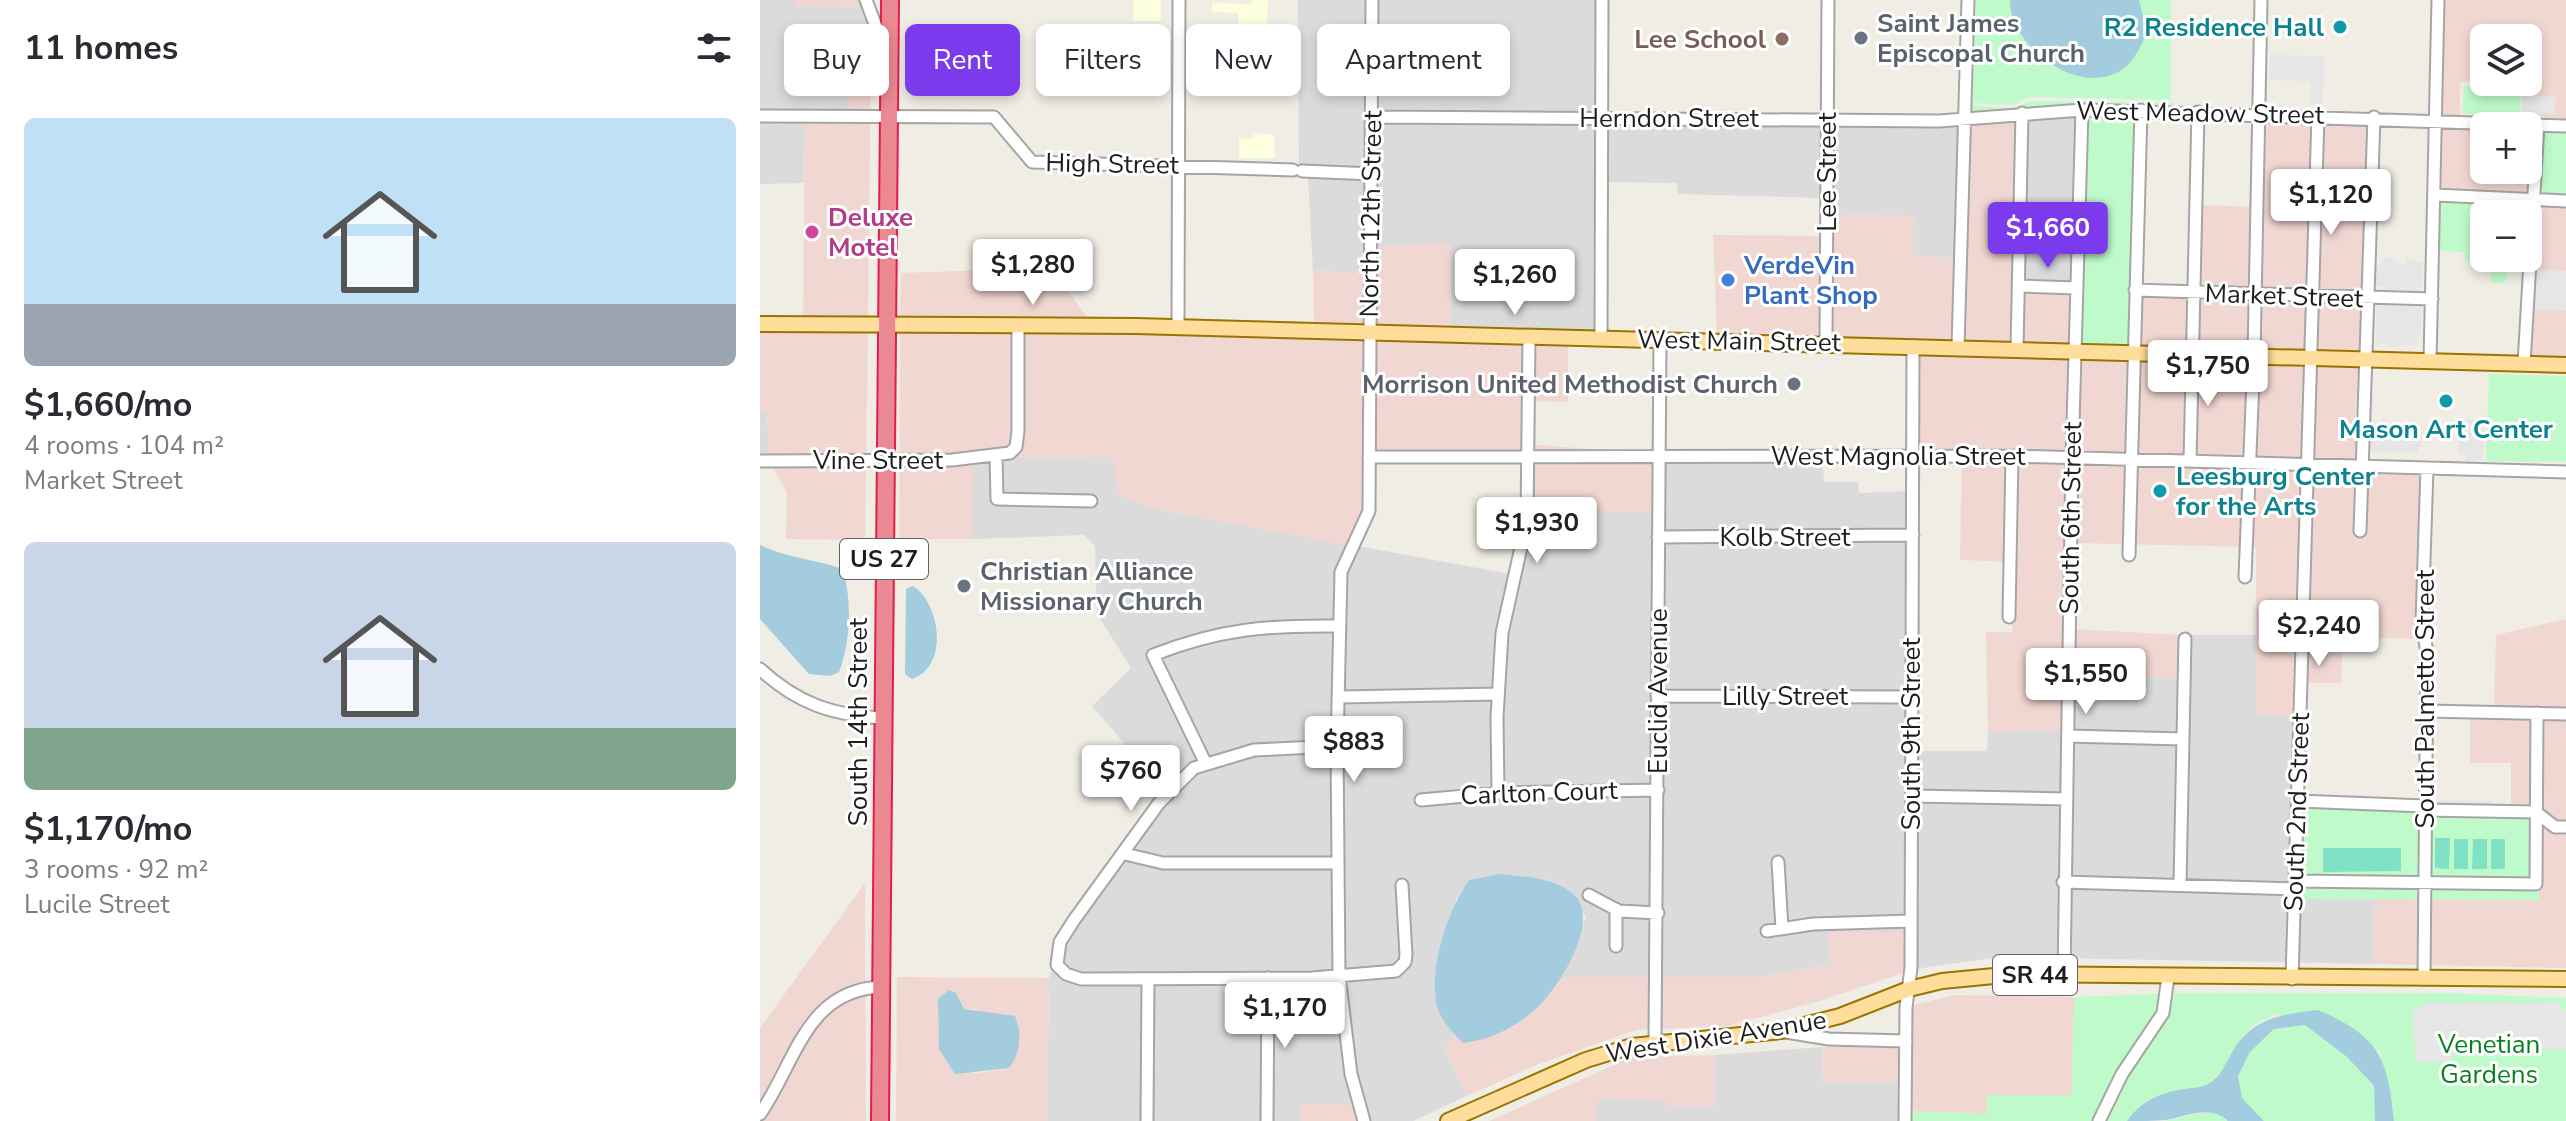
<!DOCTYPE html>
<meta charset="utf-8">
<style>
:root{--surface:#fff;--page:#f7f7f7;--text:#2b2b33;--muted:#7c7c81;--accent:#7c3aed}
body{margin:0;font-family:"Nunito Sans",sans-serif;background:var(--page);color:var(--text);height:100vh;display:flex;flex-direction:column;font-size:30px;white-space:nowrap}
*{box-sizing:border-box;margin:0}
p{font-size:26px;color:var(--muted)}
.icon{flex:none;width:44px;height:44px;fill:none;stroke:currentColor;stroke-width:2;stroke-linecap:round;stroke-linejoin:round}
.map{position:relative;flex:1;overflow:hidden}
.drawer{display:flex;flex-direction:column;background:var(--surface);width:760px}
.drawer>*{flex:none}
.banner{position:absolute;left:24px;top:24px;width:760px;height:72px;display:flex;gap:16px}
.fabs{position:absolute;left:1710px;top:24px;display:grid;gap:16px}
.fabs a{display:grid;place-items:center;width:72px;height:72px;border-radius:12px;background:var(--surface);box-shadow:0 4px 12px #0003;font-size:40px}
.price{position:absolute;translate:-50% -68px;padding:0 18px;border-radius:8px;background:#fff;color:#222;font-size:26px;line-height:52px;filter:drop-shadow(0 2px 4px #0008)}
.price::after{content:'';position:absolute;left:50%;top:48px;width:24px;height:18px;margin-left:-12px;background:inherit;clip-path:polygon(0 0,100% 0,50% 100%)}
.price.current{background:var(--accent);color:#fff}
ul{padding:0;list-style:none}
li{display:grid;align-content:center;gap:16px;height:424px;padding:0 24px}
li span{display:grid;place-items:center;height:248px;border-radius:12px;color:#555}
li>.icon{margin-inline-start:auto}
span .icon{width:144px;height:144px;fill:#fffc;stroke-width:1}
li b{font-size:34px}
h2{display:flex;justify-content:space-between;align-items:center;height:96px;padding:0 24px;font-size:34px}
.chip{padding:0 28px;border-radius:12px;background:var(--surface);box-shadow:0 4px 12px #0003;font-size:28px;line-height:72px}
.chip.current{background:var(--accent);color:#fff}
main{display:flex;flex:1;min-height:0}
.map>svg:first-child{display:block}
.residential{fill:#dcdbdb}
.commercial{fill:#f1d7d2;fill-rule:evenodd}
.education{fill:#fcffde}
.park{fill:#bffbca}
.pitch{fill:#7fe2c5}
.parking{fill:#e6e6e6}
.water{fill:#a3ccdf}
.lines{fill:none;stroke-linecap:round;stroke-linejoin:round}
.minor-casing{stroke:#a5a5a5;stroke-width:15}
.major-casing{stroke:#997400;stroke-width:18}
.highway-casing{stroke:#e21d4e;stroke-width:20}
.minor{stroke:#fff;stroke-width:11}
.major{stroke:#ffdd9a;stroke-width:14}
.highway{stroke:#ea8992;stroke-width:16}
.culture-dot{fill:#0f9aa8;stroke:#fff;stroke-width:3}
.worship-dot{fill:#6b7280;stroke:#fff;stroke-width:3}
.education-dot{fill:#8d6e63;stroke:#fff;stroke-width:3}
.hotel-dot{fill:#d1479c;stroke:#fff;stroke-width:3}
.shop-dot{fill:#3f7fe0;stroke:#fff;stroke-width:3}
.labels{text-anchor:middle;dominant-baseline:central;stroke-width:6;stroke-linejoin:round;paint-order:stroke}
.shield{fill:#fff;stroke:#626262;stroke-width:2}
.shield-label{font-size:24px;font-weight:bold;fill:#1e1e1e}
.worship-label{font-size:26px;font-weight:bold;fill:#5b616d;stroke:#fff;text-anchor:start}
.culture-label{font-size:26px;font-weight:bold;fill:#0d838f;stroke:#fff;text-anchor:end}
.education-label{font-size:26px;font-weight:bold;fill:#785e54;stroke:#fff;text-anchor:end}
.street-label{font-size:26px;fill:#1e1e1e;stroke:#fff}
.hotel-label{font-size:26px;font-weight:bold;fill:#b23c85;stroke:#fff;text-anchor:start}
.shop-label{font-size:26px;font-weight:bold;fill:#366cbe;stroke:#fff;text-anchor:start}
.park-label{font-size:26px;fill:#07821d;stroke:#fff}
</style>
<main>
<section class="drawer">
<h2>11 homes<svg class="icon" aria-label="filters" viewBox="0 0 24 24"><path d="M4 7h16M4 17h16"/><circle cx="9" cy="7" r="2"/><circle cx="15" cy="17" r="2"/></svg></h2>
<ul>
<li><span style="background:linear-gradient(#bfe0f5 75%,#9aa5b1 0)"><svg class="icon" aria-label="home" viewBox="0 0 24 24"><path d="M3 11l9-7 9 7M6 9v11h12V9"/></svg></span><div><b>$1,660/mo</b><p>4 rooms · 104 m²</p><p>Market Street</p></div></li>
<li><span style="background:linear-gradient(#c9d6e8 75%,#7fa58c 0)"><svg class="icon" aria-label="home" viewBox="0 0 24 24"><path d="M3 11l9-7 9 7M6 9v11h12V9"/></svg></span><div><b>$1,170/mo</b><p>3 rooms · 92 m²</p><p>Lucile Street</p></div></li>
</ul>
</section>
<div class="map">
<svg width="1806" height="1121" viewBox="0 0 1806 1121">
<rect width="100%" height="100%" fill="#f0ede4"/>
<path class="residential" d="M0 0H35V5L111 7V59L89 60 88 116 44 155V183L0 184Z
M538 0H841L843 115 1063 117 1062 198 918 194 917 183 843 182 841 333 691 329 690 244 615 274 553 271 548 176 539 175Z
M1320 107 1314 287 1262 285V118Z
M1072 117H1206L1201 258 1153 257V216L1071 215Z
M0 411H7L9 460H0Z
M1062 454 1064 482H1098L1099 493 1150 491 1151 751H1227L1228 732 1308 730 1309 676 1423 678V635H1497L1496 715 1539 716 1538 899H1614L1613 964 1240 957 1155 969V932H1070L1069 965 1000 977H800L826 917 813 894 784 879 697 898 677 966 687 1026 696 1035 684 1047 707 1096 653 1121H600L597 1105 541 1104V1121H287L289 978 300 945 406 792 332 706 371 668 337 614 335 546 324 535 213 539V458L353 457 390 508 756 575 770 549V512L899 455Z
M1062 1047 1063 1083 1145 1082 1146 1121H837V1099L907 1100V1106H953L954 1055Z"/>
<path class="commercial" d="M35 0H111V7L35 6Z
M1678 0H1806V126L1774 194 1806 201V360L1765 359 1774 200 1678 195ZM1724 38H1768V82H1724ZM1704 81 1762 85V119L1700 117V84ZM1724 126H1768V170H1724Z
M111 59 108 319H43L45 116H88V60Z
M1498 114 1613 116 1608 354 1375 347 1376 290 1435 291 1437 205 1497 207Z
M1206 117 1262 118V284L1314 287 1315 345 1070 339 1071 215 1154 216 1153 257 1201 258Z
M953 235 1062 236 1061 338 957 336Z
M690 243 691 329 554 325 553 271 614 274V246Z
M230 255 283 257 330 321 140 319 141 273 229 270Z
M0 329H108L105 540 26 539 27 492 9 460 7 412 0 411Z
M140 329 808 342V402L769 401V444L899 455V511L770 512 769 456 609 455 608 519 592 546 390 508 359 495 352 457 214 458 213 539H139Z
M1152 351 1599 363 1595 416 1606 421 1605 463 1669 466 1665 639 1583 637 1581 683H1540L1539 716 1496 715V547L1311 543 1309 629 1423 635V678L1310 676 1308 730 1228 732 1226 632H1252L1253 562 1200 560 1202 454 1151 453Z
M1806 619V968L1613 964 1614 899H1779L1778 805H1751V763H1710V710H1734L1736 635Z
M105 883 106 1121H0V1028Z
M1069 932H1155V969L1053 1003 967 1026 876 1030 779 1064 707 1096 684 1046 696 1035 703 1043 780 1005 800 977H1000L1069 965Z
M137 977 289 978 287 1121H136ZM200 1002 203 1009H216L249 1068 213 1074Z
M1195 995 1314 997 1312 1095H1228L1227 1114 1146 1111 1145 1082 1063 1083 1062 1047 1147 1045 1149 1006Z
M954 1055V1106H907V1100L838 1099 837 1121H729L872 1057Z
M540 1104 597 1105 600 1121H541Z"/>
<path class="education" d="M374 0H401V21H373Z
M492 0H508L507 27H488L489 33 506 34 507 66 486 65V55L481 53 447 52 451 26H479L478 13 452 12V3L492 4Z
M493 133 514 135 515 158H479V138L492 139Z"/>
<path class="park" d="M1216 0H1411V100L1268 97 1254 105 1213 103Z
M1704 86 1761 89 1759 117 1702 114Z
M1269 101 1413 103V111L1206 117 1210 105 1254 109Z
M1327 114 1376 116 1370 346 1320 343Z
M1782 130H1806V196L1777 192Z
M1682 202 1764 204 1767 214H1724V258H1763L1749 267 1745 283H1731V270L1717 262 1705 261V252L1679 251Z
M1729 374 1806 376V462L1726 461Z
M1538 802 1778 805 1779 900 1537 899Z
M1418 993H1688L1806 998V1121H1634L1620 1052 1517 1014C1509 1018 1497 1022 1490 1029 1472 1045 1468 1070 1449 1083 1421 1102 1398 1078 1367 1121H1146V1111L1227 1114V1095H1312L1314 997Z
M1546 1025 1587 1057 1614 1087 1615 1121H1504L1482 1098 1478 1076 1490 1052 1515 1029Z
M1448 1112 1461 1114 1468 1121H1404Z"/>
<path class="pitch" d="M1675 838H1690L1689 869 1675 868Z
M1694 839H1708V869H1694Z
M1713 839H1727V869H1712Z
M1731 839H1745V869H1731Z
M1563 848H1641V871L1563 872Z"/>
<path class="parking" d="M1510 55 1564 56 1563 104H1551V81L1509 80Z
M1762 95 1796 97 1794 115 1781 114 1785 119H1769L1773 113H1761Z
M1623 257 1632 258 1636 263 1646 264 1647 258 1663 263 1662 287 1655 288 1662 292 1661 335 1656 337 1658 343 1655 345 1628 347 1624 342 1616 347 1617 291 1623 287 1614 285 1615 263H1623Z
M1776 270 1806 271V311L1774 310Z
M1699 419 1725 420 1723 461H1705L1706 454 1698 453Z
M1622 420H1625V429L1659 430 1662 446 1658 447V453L1612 452 1610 436 1614 435 1615 428H1622Z
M1674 800 1731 801V813H1737L1736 820 1688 814 1672 820Z
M1801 1002V1010H1806V1049L1692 1053 1691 1062H1656L1652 1010H1661V1003Z"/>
<path class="water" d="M1250 0H1379L1387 33C1381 46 1374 61 1363 69 1321 99 1249 47 1250 0Z
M0 545C26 558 55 559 83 569 92 602 91 640 79 672L70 676 49 674 0 619Z
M153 586C181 604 189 667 152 679L145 674 146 589Z
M740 874C764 877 790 877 811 892 844 916 801 984 779 1006 758 1026 732 1040 703 1043 692 1032 678 1018 676 1001 670 963 688 911 709 880Z
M189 990 196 993 204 1009 255 1016C262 1034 261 1053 249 1068L195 1074 179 1049 178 999Z
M1558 1010C1618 1036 1628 1056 1634 1121H1615L1614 1086 1587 1057 1545 1025 1514 1029 1490 1052 1478 1076 1482 1098 1504 1121H1468C1451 1104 1427 1116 1406 1120 1394 1121 1379 1121 1367 1121 1381 1101 1399 1093 1424 1089 1432 1088 1441 1088 1448 1084 1461 1076 1463 1068 1470 1056 1489 1019 1520 1014 1558 1010Z"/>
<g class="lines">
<g class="minor-casing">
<path id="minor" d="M106 0 127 56
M0 116 234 117 272 162 533 170
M613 117 1179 121 1322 110 1806 126
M542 171 613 174
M1675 195 1806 201
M1259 286 1317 288
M1375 290 1672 299
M418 327 419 0
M841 338 842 0
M1066 344 1068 0
M1198 347 1208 0
M1257 348 1262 113
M1670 361 1678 0
M1764 364 1778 125
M236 457 237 499 331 501
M609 457 1252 456 1806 472
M0 461 192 460 250 453 256 447 258 431V326
M1430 461 1438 112
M1600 531 1614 117
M898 537 1153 535
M1369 555 1381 110
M1485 577 1494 355 1501 0
M1249 617 1252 456
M0 669C37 703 71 715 122 718
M897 696 1152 697
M579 697 738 694
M1666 711 1806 714
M1308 736 1422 739
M577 746 494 750 434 768 399 803 314 920 300 942 297 965 306 974 321 979 552 978 636 971 645 962 646 955 642 885
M445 762 393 655C459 629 508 625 578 626
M738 793 737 717 742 633 767 520 769 336
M1152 796 1307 799
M661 800 738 793 898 790
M1538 801 1665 806
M1665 810 1776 812 1795 827H1806
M365 854 403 863H576
M1018 862 1022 929
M1535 881 1776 884 1777 713
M1303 882 1535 889
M1420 884 1425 639
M829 895 859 911 898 913
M856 909V946
M1007 931 1053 924 1151 921
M1304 975 1312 458 1322 110
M1532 979 1558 115
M1664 979 1667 653 1662 622 1667 468
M1026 1032 1069 1039 1146 1041
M895 1042 900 339
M0 1114C36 1062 46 990 121 987
M387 1121 388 979
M507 1121 508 978
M604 1121 591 1074 579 976 577 746 581 572 609 511 612 0
M1145 1121 1146 1007 1151 968 1153 346
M1339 1121 1362 1074 1403 1013 1408 977"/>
</g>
<g class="major-casing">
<path id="major" d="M0 324 376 326 1806 365
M688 1121 826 1060 872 1046 1021 1031 1080 1016 1149 989 1182 981 1255 974 1806 979"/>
</g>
<g class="highway-casing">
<path id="highway" d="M120 1121 130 0"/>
</g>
<use href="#minor" class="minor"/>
<use href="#major" class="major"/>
<use href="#highway" class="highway"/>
</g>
<g class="culture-dot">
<circle cx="1580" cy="27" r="8"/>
<circle cx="1686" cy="401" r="8"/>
<circle cx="1400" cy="491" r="8"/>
</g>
<g class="worship-dot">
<circle cx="1101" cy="38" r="8"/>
<circle cx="1034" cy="384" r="8"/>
<circle cx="204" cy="586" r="8"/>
</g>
<circle class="education-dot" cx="1022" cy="39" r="8"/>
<circle class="hotel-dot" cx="52" cy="232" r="8"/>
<circle class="shop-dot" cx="968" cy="280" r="8"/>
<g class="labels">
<g class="shield">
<rect x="80" y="539" width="88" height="40" rx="6"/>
<rect x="1233" y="955" width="84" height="40" rx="6"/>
</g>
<g class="shield-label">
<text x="124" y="559">US 27</text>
<text x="1275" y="975">SR 44</text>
</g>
<g class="worship-label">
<text x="1117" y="23">Saint James<tspan x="1117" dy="30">Episcopal Church</tspan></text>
<text x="1018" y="384" text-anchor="end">Morrison United Methodist Church</text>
<text x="220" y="571">Christian Alliance<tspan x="220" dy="30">Missionary Church</tspan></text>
</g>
<g class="culture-label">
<text x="1564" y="27">R2 Residence Hall</text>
<text x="1686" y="429" text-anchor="middle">Mason Art Center</text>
<text x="1416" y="476" text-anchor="start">Leesburg Center<tspan x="1416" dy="30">for the Arts</tspan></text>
</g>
<g class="education-label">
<text x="1006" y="39">Lee School</text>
</g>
<g class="street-label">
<text transform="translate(1440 113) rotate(1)">West Meadow Street</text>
<text x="909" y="118">Herndon Street</text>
<text transform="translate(352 164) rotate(1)">High Street</text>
<text transform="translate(1067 172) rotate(-90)">Lee Street</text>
<text transform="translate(611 214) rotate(-89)">North 12th Street</text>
<text transform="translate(1524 296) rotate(2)">Market Street</text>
<text transform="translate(979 341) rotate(1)">West Main Street</text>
<text x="1138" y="456">West Magnolia Street</text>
<text x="118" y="460">Vine Street</text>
<text transform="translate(1311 518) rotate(-89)">South 6th Street</text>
<text x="1025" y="537">Kolb Street</text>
<text transform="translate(898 691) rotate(-90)">Euclid Avenue</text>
<text x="1025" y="696">Lilly Street</text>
<text transform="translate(1665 699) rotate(-90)">South Palmetto Street</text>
<text transform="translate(98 722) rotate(-90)">South 14th Street</text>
<text transform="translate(1151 734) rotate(-90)">South 9th Street</text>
<text transform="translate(779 793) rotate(-2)">Carlton Court</text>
<text transform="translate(1537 812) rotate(-88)">South 2nd Street</text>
<text transform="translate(956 1037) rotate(-9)">West Dixie Avenue</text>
</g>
<g class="hotel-label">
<text x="68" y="217">Deluxe<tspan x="68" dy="30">Motel</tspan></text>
</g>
<g class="shop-label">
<text x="984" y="265">VerdeVin<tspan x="984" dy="30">Plant Shop</tspan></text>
</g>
<g class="park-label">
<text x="1729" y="1044">Venetian<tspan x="1729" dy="30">Gardens</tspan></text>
</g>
</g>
</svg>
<div class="fabs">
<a><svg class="icon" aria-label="layers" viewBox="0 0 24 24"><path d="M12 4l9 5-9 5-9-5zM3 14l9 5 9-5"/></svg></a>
<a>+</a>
<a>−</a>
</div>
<b class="price" style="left:1571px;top:237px">$1,120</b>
<b class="price current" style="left:1288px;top:270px">$1,660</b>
<b class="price" style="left:273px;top:307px">$1,280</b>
<b class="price" style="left:755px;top:317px">$1,260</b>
<b class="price" style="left:1448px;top:408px">$1,750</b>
<b class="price" style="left:777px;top:565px">$1,930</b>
<b class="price" style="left:1559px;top:668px">$2,240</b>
<b class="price" style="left:1326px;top:716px">$1,550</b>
<b class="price" style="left:594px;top:784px">$883</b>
<b class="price" style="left:371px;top:813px">$760</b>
<b class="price" style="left:525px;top:1050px">$1,170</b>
<div class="banner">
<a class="chip">Buy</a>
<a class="chip current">Rent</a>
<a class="chip">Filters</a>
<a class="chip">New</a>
<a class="chip">Apartment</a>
</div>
</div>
</main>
